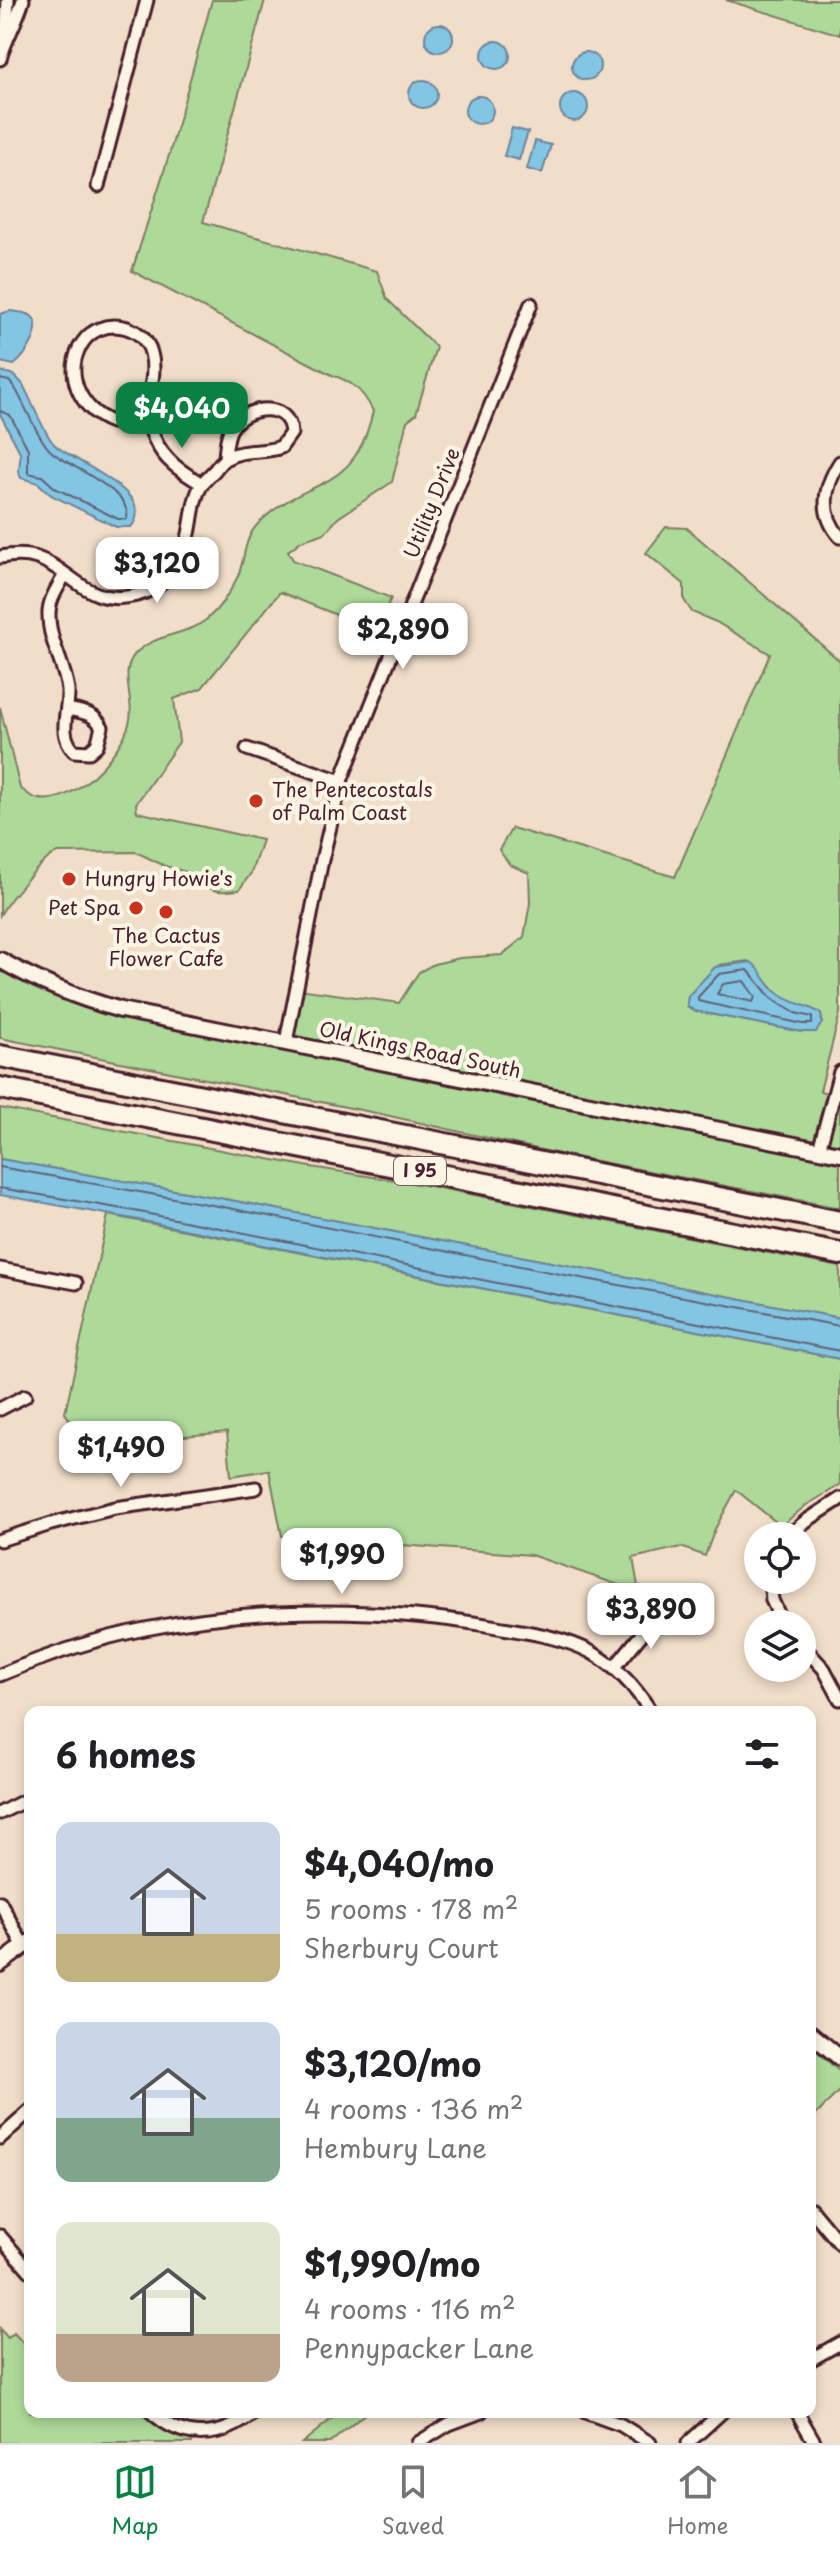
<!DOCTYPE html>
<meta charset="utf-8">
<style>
:root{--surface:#fff;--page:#f2f2f2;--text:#202124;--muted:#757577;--line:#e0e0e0;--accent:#0b8043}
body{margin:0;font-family:"Playpen Sans",sans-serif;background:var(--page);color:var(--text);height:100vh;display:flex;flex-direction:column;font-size:30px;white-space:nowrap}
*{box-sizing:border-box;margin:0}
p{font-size:26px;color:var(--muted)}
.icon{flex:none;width:44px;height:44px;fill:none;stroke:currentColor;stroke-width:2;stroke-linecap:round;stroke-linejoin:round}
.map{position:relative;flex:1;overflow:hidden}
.details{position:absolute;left:24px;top:1706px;width:792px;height:712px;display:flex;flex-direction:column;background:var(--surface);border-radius:16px;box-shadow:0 4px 12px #0003}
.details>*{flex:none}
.tools{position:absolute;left:744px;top:1522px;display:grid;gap:16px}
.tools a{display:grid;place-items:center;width:72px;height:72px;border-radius:50%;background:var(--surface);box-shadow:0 4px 12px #0003;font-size:40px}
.price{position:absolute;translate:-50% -68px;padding:0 18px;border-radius:16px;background:#fff;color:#222;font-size:26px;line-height:52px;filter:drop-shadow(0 2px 4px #0008)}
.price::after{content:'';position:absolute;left:50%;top:48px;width:24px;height:18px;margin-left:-12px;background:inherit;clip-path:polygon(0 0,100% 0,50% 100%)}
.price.on{background:var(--accent);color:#fff}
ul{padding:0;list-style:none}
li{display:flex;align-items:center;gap:24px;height:200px;padding:0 32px}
li span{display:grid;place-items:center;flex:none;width:224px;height:160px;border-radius:16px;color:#555}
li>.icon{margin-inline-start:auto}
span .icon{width:96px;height:96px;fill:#fffc;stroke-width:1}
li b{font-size:34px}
h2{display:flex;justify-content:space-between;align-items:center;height:96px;padding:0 32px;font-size:34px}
.tab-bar{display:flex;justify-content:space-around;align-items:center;height:112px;border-top:2px solid var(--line);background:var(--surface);font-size:22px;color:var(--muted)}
.tab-bar a{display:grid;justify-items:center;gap:4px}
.tab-bar .on{color:var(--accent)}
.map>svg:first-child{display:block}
.green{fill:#adda99;stroke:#7c7c62;stroke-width:2;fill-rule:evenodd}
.water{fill:#83c6e4;stroke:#6c839a;stroke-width:2}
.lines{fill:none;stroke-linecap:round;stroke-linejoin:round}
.shore{stroke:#616275;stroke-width:2}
.minor-casing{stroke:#4a1f2b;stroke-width:17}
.tertiary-casing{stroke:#4a1f2b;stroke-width:20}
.motorway-casing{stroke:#4a1f2b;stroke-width:26}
.minor{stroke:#fcf5e5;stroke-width:11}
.tertiary{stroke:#fcf5e5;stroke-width:14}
.motorway{stroke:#fcf5e5;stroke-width:20}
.poi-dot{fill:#c8321e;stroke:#fcf5e5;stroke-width:3}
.labels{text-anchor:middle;stroke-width:8;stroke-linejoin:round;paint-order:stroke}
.shield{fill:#fcf5e5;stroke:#7f5f63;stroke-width:2}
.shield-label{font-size:18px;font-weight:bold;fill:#4a1f2b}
.street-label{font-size:20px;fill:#4a1f2b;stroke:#fcf5e5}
.poi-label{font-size:20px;fill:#4a1f2b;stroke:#fcf5e5;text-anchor:start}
</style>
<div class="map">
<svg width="840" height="2443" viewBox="0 0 840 2443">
<rect width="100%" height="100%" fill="#f1dec9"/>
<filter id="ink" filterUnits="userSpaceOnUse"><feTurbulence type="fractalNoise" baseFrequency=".0125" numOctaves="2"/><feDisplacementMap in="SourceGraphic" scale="16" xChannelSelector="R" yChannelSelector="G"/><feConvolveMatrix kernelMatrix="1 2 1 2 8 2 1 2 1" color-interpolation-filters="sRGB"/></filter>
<g filter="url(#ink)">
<g class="green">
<path d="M212 0H265L203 222 377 271 387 299 436 347 416 414 407 421 392 482 338 518 325 533 301 541 288 551 293 560 391 598 376 631 280 592 202 688 174 699 179 742 136 804 137 812 262 840 251 873 239 890C222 892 206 894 200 876L165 866 136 852 59 853C45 854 8 901 0 915V707L20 788C24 791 31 797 35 798 72 809 120 755 129 724 136 701 118 673 135 654 153 634 185 636 206 620 219 609 231 591 238 576 245 559 244 539 257 525 305 474 353 499 373 411 363 391 353 382 332 375L132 271 170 152Z"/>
<path d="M726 0H840V35Z"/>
<path d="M666 527 687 528 840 661V1013L820 1091 840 1096V1149L460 1075 377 1053 282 1034 292 988 399 1003 419 972 434 964 460 958 502 955 524 937 530 903 529 873 510 865 499 850 512 828 675 877 770 654 716 622 692 612 684 600V584L646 553ZM748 961C762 976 773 992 790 1002 801 1008 811 1007 821 1014L822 1023 802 1032 695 1011 687 1006 688 996 719 965Z"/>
<path d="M0 967 86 1007 136 1021 840 1161V1208L555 1153 381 1114 0 1038Z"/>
<path d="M0 1108 305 1166 429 1186 840 1267V1318L230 1200 0 1159Z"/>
<path d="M108 1215 840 1359V1485L805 1506 781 1526 736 1490 715 1529 705 1556 681 1547 633 1558 639 1592 531 1555 282 1536 269 1470 231 1476 227 1432 87 1445 65 1413Z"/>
<path d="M810 2045 840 2072V2090L811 2120Z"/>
<path d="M0 2329 8 2338 14 2333 30 2351V2412H144L155 2424 192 2441V2443H0Z"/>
<path d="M340 2412H367L330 2443H302Z"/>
</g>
<g class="water">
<circle cx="439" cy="38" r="14"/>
<circle cx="496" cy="55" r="14"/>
<circle cx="586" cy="66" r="14"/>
<circle cx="423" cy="94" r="14"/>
<circle cx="574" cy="107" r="14"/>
<circle cx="479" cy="110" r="14"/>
<path d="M512 128 528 132 519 160 504 156Z"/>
<path d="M535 141 551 145 542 173 527 169Z"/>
<path d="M10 311C17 312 30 312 34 319 42 332 24 358 14 365L0 362V314Z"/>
<path d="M0 371 14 375 22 383C31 399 43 432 54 444 70 461 160 493 131 527H116L51 495 38 483 21 478C16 470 22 461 20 452L0 414Z"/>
<path d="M751 962C762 969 765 983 775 991 791 1005 809 1004 821 1014L822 1023 816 1032H802L695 1011 687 1006 688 996 715 967Z"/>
<path d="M0 1159 230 1200 840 1318V1359L128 1218 0 1195Z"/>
</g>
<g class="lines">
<g class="shore">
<path d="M0 379 9 381 15 388C24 403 40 443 52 452 71 468 132 490 127 519H118L55 488 42 476 28 473V449L10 415 0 411"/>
<path d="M748 970 772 999 795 1013 812 1017V1024H803L698 1001V997L719 974Z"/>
<path d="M744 981 755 997 753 1002 717 994 723 984Z"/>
<path d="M0 1167 229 1208 565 1275 840 1326"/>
<path d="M0 1188 129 1210 840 1351"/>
</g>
<g class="minor-casing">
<g id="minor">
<path d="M6 36 8 0"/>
<path d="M0 59C6 38 17 21 23 0"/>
<path d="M98 186 147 0"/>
<path d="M149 425C137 425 124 426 112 422 80 411 62 371 83 342 100 317 143 322 151 353 159 382 139 406 154 438 164 461 182 472 202 484"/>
<path d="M840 462C824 487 819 513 840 537"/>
<path d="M0 557C12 555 25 554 37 558 73 570 87 608 137 595 163 588 183 564 188 538 193 520 192 500 202 484 205 480 210 475 214 471 218 466 222 460 227 458 244 448 263 454 281 447L291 433C289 400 246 406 232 427 226 436 226 448 225 458"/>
<path d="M64 576C57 589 48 601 49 616 49 642 65 665 68 690 69 712 57 733 74 751L89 752 97 745 102 727C94 713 82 712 67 709"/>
<path d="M247 749 341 781"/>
<path d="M286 1042 322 860 341 781 531 304"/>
<path d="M819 1150 840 1072"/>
<path d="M0 1269 76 1283"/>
<path d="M0 1409 25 1396"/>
<path d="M788 1536 806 1521 840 1499"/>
<path d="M0 1540 51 1524 115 1508 256 1488"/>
<path d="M770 1580 772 1600 783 1624"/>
<path d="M802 1645 824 1669 840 1699"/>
<path d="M614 1668 646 1629 653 1612"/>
<path d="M0 1675C47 1655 95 1639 145 1629 259 1606 390 1607 503 1628 533 1633 564 1638 591 1652 616 1666 636 1688 651 1712"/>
<path d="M0 1813 30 1798"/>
<path d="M0 1902 24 1947"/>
<path d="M0 2138 30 2111"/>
<path d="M810 2208 840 2244"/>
<path d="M0 2236 30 2271"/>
<path d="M810 2360 840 2343"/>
<path d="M151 2412C184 2442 222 2439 255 2412"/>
<path d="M585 2412 621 2425 650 2443"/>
<path d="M797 2412 815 2443"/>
<path d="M418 2443 449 2424 481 2412"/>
<path d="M688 2443 722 2412"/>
</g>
</g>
<g class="tertiary-casing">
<g id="tertiary">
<path d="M0 960C38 982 78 998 121 1010L840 1154"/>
<path d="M0 1964 30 1942"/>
<path d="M810 2033 840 2058"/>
</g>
</g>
<g class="motorway-casing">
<g id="motorway">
<path d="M0 1056 840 1222"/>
<path d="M0 1088 840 1254"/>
</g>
</g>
<use href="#minor" class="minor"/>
<use href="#tertiary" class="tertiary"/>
<use href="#motorway" class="motorway"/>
</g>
</g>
<g class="poi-dot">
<circle cx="256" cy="801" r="8"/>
<circle cx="69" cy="879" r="8"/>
<circle cx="136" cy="908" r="8"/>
<circle cx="166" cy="912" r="8"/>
</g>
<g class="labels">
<rect class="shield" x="394" y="1157" width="52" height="28" rx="6"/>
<g class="shield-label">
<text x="420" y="1177">I 95</text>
</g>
<g class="street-label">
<text transform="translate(432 503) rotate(-68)" y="7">Utility Drive</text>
<text transform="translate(420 1050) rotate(12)" y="7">Old Kings Road South</text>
</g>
<g class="poi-label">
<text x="272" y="797">The Pentecostals<tspan x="272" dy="23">of Palm Coast</tspan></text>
<text x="85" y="886">Hungry Howie's</text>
<text x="120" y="915" text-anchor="end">Pet Spa</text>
<text x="166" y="943" text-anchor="middle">The Cactus<tspan x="166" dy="23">Flower Cafe</tspan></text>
</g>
</g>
</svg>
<div class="tools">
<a><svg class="icon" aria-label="locate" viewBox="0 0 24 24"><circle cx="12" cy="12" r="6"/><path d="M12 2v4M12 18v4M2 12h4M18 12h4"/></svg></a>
<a><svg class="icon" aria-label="layers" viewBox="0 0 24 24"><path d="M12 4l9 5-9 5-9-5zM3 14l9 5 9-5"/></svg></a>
</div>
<b class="price on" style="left:182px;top:450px">$4,040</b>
<b class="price" style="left:157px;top:605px">$3,120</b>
<b class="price" style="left:403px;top:671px">$2,890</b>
<b class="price" style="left:121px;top:1489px">$1,490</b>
<b class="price" style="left:342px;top:1596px">$1,990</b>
<b class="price" style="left:651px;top:1651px">$3,890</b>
<section class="details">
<h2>6 homes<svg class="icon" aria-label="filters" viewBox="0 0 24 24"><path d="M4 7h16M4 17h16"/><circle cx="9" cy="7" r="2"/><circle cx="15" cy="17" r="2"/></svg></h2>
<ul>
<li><span style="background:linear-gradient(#c9d6e8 70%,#c2b280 0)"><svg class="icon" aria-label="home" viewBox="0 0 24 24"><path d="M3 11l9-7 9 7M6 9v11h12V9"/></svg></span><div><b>$4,040/mo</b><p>5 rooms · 178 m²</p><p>Sherbury Court</p></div></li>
<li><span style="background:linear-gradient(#c9d6e8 60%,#7fa58c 0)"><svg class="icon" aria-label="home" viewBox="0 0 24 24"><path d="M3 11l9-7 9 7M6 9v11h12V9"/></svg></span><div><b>$3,120/mo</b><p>4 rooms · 136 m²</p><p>Hembury Lane</p></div></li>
<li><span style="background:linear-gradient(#dfe7d0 70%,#b9a48a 0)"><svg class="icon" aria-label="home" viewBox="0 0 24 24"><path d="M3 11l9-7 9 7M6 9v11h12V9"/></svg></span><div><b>$1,990/mo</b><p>4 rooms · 116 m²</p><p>Pennypacker Lane</p></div></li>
</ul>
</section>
</div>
<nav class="tab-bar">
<a class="on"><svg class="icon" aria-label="map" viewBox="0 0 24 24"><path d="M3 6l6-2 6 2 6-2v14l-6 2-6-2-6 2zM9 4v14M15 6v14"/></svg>Map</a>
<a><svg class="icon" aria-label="saved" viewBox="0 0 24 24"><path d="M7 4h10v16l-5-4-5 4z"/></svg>Saved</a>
<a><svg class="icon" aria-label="home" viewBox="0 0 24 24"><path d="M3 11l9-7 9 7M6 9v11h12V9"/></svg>Home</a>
</nav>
